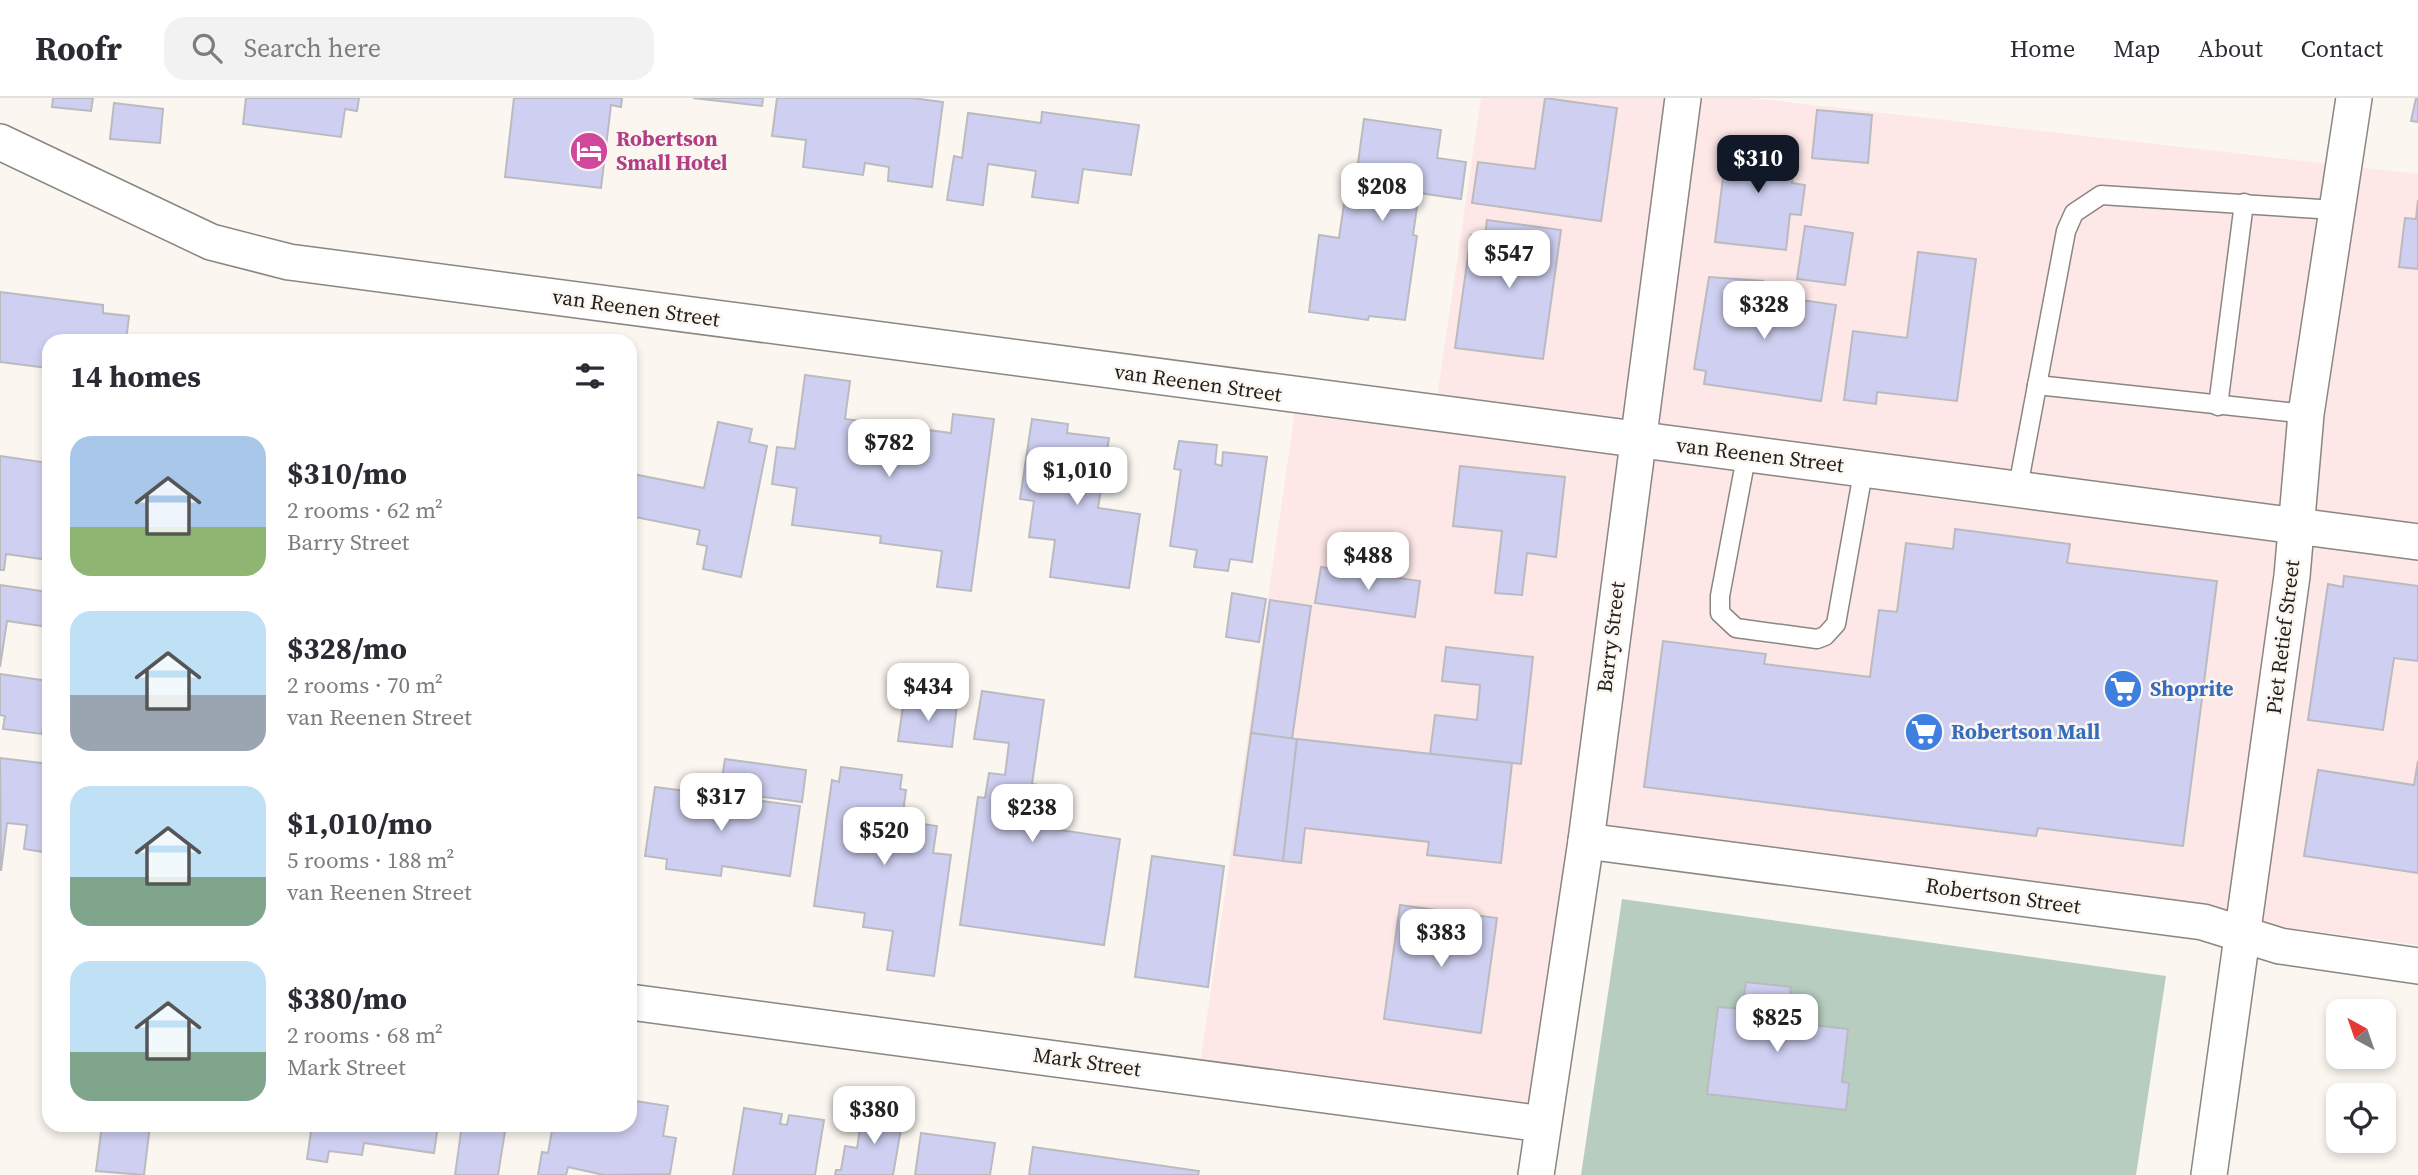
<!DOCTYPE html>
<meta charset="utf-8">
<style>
:root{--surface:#fff;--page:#f2f2f3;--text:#2b2b33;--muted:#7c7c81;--line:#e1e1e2;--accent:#111827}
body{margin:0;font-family:"Source Serif 4",serif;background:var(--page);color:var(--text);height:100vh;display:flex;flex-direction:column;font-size:26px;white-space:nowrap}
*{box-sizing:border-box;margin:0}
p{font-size:23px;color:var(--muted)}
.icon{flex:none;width:38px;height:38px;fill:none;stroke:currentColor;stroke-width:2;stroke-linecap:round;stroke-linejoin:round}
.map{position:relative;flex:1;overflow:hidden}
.drawer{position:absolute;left:42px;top:236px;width:595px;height:798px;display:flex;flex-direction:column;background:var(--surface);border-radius:21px;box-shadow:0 4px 10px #0003}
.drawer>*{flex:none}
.needle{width:46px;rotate:320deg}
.controls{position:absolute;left:2326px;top:901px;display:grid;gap:14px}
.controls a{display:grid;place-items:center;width:70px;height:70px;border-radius:14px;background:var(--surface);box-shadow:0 4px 10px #0003;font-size:35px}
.price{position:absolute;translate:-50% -60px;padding:0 16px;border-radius:14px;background:#fff;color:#222;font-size:23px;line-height:46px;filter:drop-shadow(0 2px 4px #0008)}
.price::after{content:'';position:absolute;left:50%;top:42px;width:21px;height:16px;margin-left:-10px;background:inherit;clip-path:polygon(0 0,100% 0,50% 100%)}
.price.selected{background:var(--accent);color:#fff}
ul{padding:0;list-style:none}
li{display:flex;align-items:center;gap:21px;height:175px;padding:0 28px}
li span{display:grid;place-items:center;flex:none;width:196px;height:140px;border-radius:21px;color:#555}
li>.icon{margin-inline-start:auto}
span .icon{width:84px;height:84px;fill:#fffc;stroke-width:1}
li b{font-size:30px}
h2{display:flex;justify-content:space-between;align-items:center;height:84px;padding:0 28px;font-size:30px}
header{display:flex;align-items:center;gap:42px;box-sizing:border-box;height:98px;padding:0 35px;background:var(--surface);border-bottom:2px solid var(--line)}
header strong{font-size:33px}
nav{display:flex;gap:38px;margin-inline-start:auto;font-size:24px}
.search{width:490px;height:63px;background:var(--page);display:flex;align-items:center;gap:18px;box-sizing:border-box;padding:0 24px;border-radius:21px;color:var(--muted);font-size:26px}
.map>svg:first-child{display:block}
.commercial{fill:#fde7e7}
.green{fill:#b7cdbf}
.building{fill:#cfd0f1;stroke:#babac1;stroke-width:2}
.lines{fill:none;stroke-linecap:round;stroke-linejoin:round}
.lane-casing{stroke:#8a8681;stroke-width:21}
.street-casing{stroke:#8a8681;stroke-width:38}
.lane{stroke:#fff;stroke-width:18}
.street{stroke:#fff;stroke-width:35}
.labels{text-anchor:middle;stroke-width:5;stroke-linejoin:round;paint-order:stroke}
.hotel-label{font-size:21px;font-weight:bold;fill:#b23c85;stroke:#fbf6f0;text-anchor:start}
.street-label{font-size:21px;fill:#23211f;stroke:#fbf6f0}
.shop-label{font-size:21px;font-weight:bold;fill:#366cbe;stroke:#fbf6f0;text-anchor:start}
</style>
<header>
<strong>Roofr</strong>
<div class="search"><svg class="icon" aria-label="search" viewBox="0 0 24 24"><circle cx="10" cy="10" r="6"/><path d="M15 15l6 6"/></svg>Search here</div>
<nav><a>Home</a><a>Map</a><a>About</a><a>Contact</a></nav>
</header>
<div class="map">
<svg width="2418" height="1077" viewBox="0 0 2418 1077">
<rect width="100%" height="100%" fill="#fbf6f0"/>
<path class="commercial" d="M1481 0H1752L2418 76V847L1592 736 1547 1023 1199 974 1297 300 1434 320Z"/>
<path class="green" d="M1622 801 2166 878 2136 1077H1581Z"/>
<g class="building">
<path d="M53 0H93L91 13 52 9Z"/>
<path d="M246 0H359L357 13 345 11 341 39 243 26Z"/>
<path d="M514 0H622L621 9 611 7 601 90 505 79Z"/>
<path d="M693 0H763L762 8Z"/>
<path d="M777 0H912L943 4 932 89 888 83 889 69 865 65 863 77 803 69 806 42 772 38Z"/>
<path d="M1545 0 1617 10 1601 123 1472 105 1478 64 1535 71Z"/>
<path d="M2416 0H2418V24L2411 23Z"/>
<path d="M114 5 163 11 160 45 110 41Z"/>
<path d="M1817 12 1872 17 1868 65 1812 60Z"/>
<path d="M1042 14 1139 27 1131 77 1083 71 1078 105 1032 99 1036 73 988 66 983 107 947 102 954 58 962 60 968 15 1041 25Z"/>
<path d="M1364 21 1441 32 1437 60 1466 64 1461 101 1419 95 1413 137 1417 138 1405 222 1369 218 1368 222 1309 214 1319 137 1339 140 1348 79 1356 80Z"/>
<path d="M1728 40 1796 49 1792 85 1805 87 1801 117 1790 116 1786 152 1715 144Z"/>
<path d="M2418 102V171L2399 169 2405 120 2416 121Z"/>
<path d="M1487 122 1561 132 1543 261 1455 250 1471 137 1485 139Z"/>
<path d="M1805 128 1853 135 1845 187 1797 181Z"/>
<path d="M1918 154 1976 161 1957 303 1877 294 1876 306 1844 302 1853 233 1907 240Z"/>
<path d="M1709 179 1763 183 1760 196 1836 207 1821 303 1704 286 1706 273 1694 271Z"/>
<path d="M0 194 103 207V215L129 218 126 243H49V270L0 264Z"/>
<path d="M805 277 850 283 845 321 951 335 953 316 994 321 971 493 937 489 942 453 880 445 881 438 792 427 797 390 772 386 777 349 795 351Z"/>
<path d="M1032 321 1068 326 1067 335 1109 340 1098 410 1140 416 1129 490 1050 479 1055 442 1029 439 1034 403 1020 401Z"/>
<path d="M718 324 752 331 749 344 767 348 741 479 703 471 707 448 697 446 700 432 630 418 633 376 704 390Z"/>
<path d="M1179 343 1217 347 1215 366 1222 368 1223 354 1267 359 1252 464 1230 461 1228 473 1194 469 1197 452 1170 448 1181 372 1174 371Z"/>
<path d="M0 358 49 365V462L6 456 4 472H0Z"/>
<path d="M1460 368 1565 379 1556 459 1527 455 1522 497 1495 495 1502 433 1453 428Z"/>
<path d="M1955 431 2070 446 2067 465 2217 483 2183 748 2038 730 2036 738 1644 689 1663 543 1766 556 1764 566 1870 579 1879 512 1897 514 1906 445 1953 451Z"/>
<path d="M1321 469 1420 483 1415 519 1315 505Z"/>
<path d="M2344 478 2418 488V563L2394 560 2383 632 2308 622 2328 486 2343 489Z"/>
<path d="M0 487 49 494V529L7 523 0 569Z"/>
<path d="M1232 495 1266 501 1259 544 1226 539Z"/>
<path d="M1270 502 1311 508 1292 641 1251 635Z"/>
<path d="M1446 549 1533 559 1521 666 1430 656 1435 617 1477 622 1480 587 1442 583Z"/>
<path d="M0 576 49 583 42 636 3 631 5 618 0 617Z"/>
<path d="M982 593 1044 602 1032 686 1050 689 1048 707 1057 709 1054 731 1120 741 1104 847 960 827 978 699 985 700 989 675 1005 677 1009 645 974 641Z"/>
<path d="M904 601 957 607 952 649 898 643Z"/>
<path d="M1251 635 1297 641 1283 763 1234 757Z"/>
<path d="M1297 641 1512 665 1501 765 1427 757 1429 744 1305 730 1301 765 1283 763Z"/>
<path d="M0 660 49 666V755L24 751 27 727 7 725 1 773Z"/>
<path d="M725 661 806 672 802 704 720 693Z"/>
<path d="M2418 663V775L2304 758 2318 672 2414 687Z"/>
<path d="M841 669 902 677 900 691 906 692 902 723 937 728 933 755 951 757 934 878 887 872 893 833 863 829 865 815 814 808 832 682 839 684Z"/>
<path d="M655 689 800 708 790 778 722 768 721 778 666 771 667 761 645 758Z"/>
<path d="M1152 758 1224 768 1208 889 1135 879Z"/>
<path d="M1400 807 1497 820 1481 935 1384 921Z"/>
<path d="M1746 884 1791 889 1787 924 1848 931 1842 984 1849 985 1846 1012 1707 996 1718 909 1742 911Z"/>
<path d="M630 992 636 993 635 1003 668 1008 663 1038 676 1040 670 1076 604 1077 568 1069 566 1077H538L542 1054 548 1055 553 1027H630Z"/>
<path d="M744 1010 782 1016 780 1026 787 1027 789 1017 824 1022 815 1077H733Z"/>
<path d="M863 1012 903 1019 893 1077H835L836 1072H841L845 1048 857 1050Z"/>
<path d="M102 1027H150L144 1077 96 1073Z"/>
<path d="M312 1027H438L434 1055 364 1045 362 1057 329 1053 327 1064 307 1061Z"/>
<path d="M462 1027H506L498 1077H455Z"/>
<path d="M921 1035 995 1045 990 1077H915Z"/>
<path d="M1033 1049 1199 1073 1198 1077H1029Z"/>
</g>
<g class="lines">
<g class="lane-casing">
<g id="lane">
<path d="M2037 287 2306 316"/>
<path d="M2218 308 2244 105"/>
<path d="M1747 354 1720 498V515L1736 530 1817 541 1825 538 1836 526 1864 369"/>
<path d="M2018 389 2066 133 2074 115 2101 97 2335 112"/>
</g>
</g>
<g class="street-casing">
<g id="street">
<path d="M0 44 211 144 289 164 2418 444"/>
<path d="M1586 743 2203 824 2280 848 2418 868"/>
<path d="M630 904 1543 1026"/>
<path d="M1536 1077 1586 743 1683 0"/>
<path d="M2209 1077 2292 478 2306 316 2354 0"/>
</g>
</g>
<use href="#lane" class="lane"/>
<use href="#street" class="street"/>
</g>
<defs>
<g id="hotel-disc" transform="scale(2.0125)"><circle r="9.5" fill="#d1479c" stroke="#fbf6f0"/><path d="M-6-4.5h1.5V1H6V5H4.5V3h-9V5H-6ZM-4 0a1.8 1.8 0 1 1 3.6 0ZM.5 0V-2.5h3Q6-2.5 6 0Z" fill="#fff"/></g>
<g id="supermarket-disc" transform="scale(2.0125)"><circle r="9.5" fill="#3f7fe0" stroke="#fbf6f0"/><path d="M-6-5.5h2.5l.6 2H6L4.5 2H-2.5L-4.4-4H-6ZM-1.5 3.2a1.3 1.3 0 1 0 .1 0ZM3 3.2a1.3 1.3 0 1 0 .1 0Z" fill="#fff"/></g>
</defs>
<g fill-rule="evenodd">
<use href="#hotel-disc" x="589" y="53"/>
<use href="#supermarket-disc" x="2123" y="591"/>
<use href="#supermarket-disc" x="1924" y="634"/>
</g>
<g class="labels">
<g class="hotel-label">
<text x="616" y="48">Robertson<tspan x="616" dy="24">Small Hotel</tspan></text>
</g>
<g class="street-label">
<text transform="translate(636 210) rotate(8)" y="7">van Reenen Street</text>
<text transform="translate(1198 285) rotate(8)" y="7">van Reenen Street</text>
<text transform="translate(1760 357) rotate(7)" y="7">van Reenen Street</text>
<text transform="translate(1611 539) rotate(-83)" y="7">Barry Street</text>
<text transform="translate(2283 539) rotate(-83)" y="7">Piet Retief Street</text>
<text transform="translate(2003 798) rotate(8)" y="7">Robertson Street</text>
<text transform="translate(1087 964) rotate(8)" y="7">Mark Street</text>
</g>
<g class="shop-label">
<text x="2150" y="598">Shoprite</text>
<text x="1951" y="641">Robertson Mall</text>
</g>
</g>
</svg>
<div class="controls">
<a><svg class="needle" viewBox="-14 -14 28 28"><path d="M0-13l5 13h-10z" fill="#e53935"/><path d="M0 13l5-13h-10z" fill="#7c7c81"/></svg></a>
<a><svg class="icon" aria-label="locate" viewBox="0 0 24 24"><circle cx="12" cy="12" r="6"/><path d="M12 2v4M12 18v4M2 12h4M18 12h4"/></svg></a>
</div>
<b class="price selected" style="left:1758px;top:97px">$310</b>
<b class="price" style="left:1382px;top:125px">$208</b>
<b class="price" style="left:1509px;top:192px">$547</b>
<b class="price" style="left:1764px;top:243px">$328</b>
<b class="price" style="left:889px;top:381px">$782</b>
<b class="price" style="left:1077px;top:409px">$1,010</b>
<b class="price" style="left:1368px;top:494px">$488</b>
<b class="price" style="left:928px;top:625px">$434</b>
<b class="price" style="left:721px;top:735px">$317</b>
<b class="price" style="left:1032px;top:746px">$238</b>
<b class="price" style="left:884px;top:769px">$520</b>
<b class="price" style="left:1441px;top:871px">$383</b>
<b class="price" style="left:1777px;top:956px">$825</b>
<b class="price" style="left:874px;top:1048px">$380</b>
<section class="drawer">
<h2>14 homes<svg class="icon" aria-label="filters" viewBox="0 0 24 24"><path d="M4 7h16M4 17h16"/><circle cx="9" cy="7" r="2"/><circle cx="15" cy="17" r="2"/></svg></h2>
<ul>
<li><span style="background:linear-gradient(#a9c7e8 65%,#8fb573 0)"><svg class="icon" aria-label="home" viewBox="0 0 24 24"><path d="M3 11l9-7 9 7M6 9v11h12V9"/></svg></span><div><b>$310/mo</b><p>2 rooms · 62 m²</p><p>Barry Street</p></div></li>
<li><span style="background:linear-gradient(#bfe0f5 60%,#9aa5b1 0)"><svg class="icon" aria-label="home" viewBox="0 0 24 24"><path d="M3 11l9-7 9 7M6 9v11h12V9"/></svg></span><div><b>$328/mo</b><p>2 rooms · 70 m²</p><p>van Reenen Street</p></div></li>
<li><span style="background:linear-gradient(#bfe0f5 65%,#7fa58c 0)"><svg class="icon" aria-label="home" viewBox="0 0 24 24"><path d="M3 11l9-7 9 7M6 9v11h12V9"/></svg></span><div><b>$1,010/mo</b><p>5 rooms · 188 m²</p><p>van Reenen Street</p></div></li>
<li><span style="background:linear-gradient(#bfe0f5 65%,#7fa58c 0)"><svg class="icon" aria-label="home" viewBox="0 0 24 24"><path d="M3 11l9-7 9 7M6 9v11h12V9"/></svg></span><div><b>$380/mo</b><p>2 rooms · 68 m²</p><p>Mark Street</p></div></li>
</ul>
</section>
</div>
